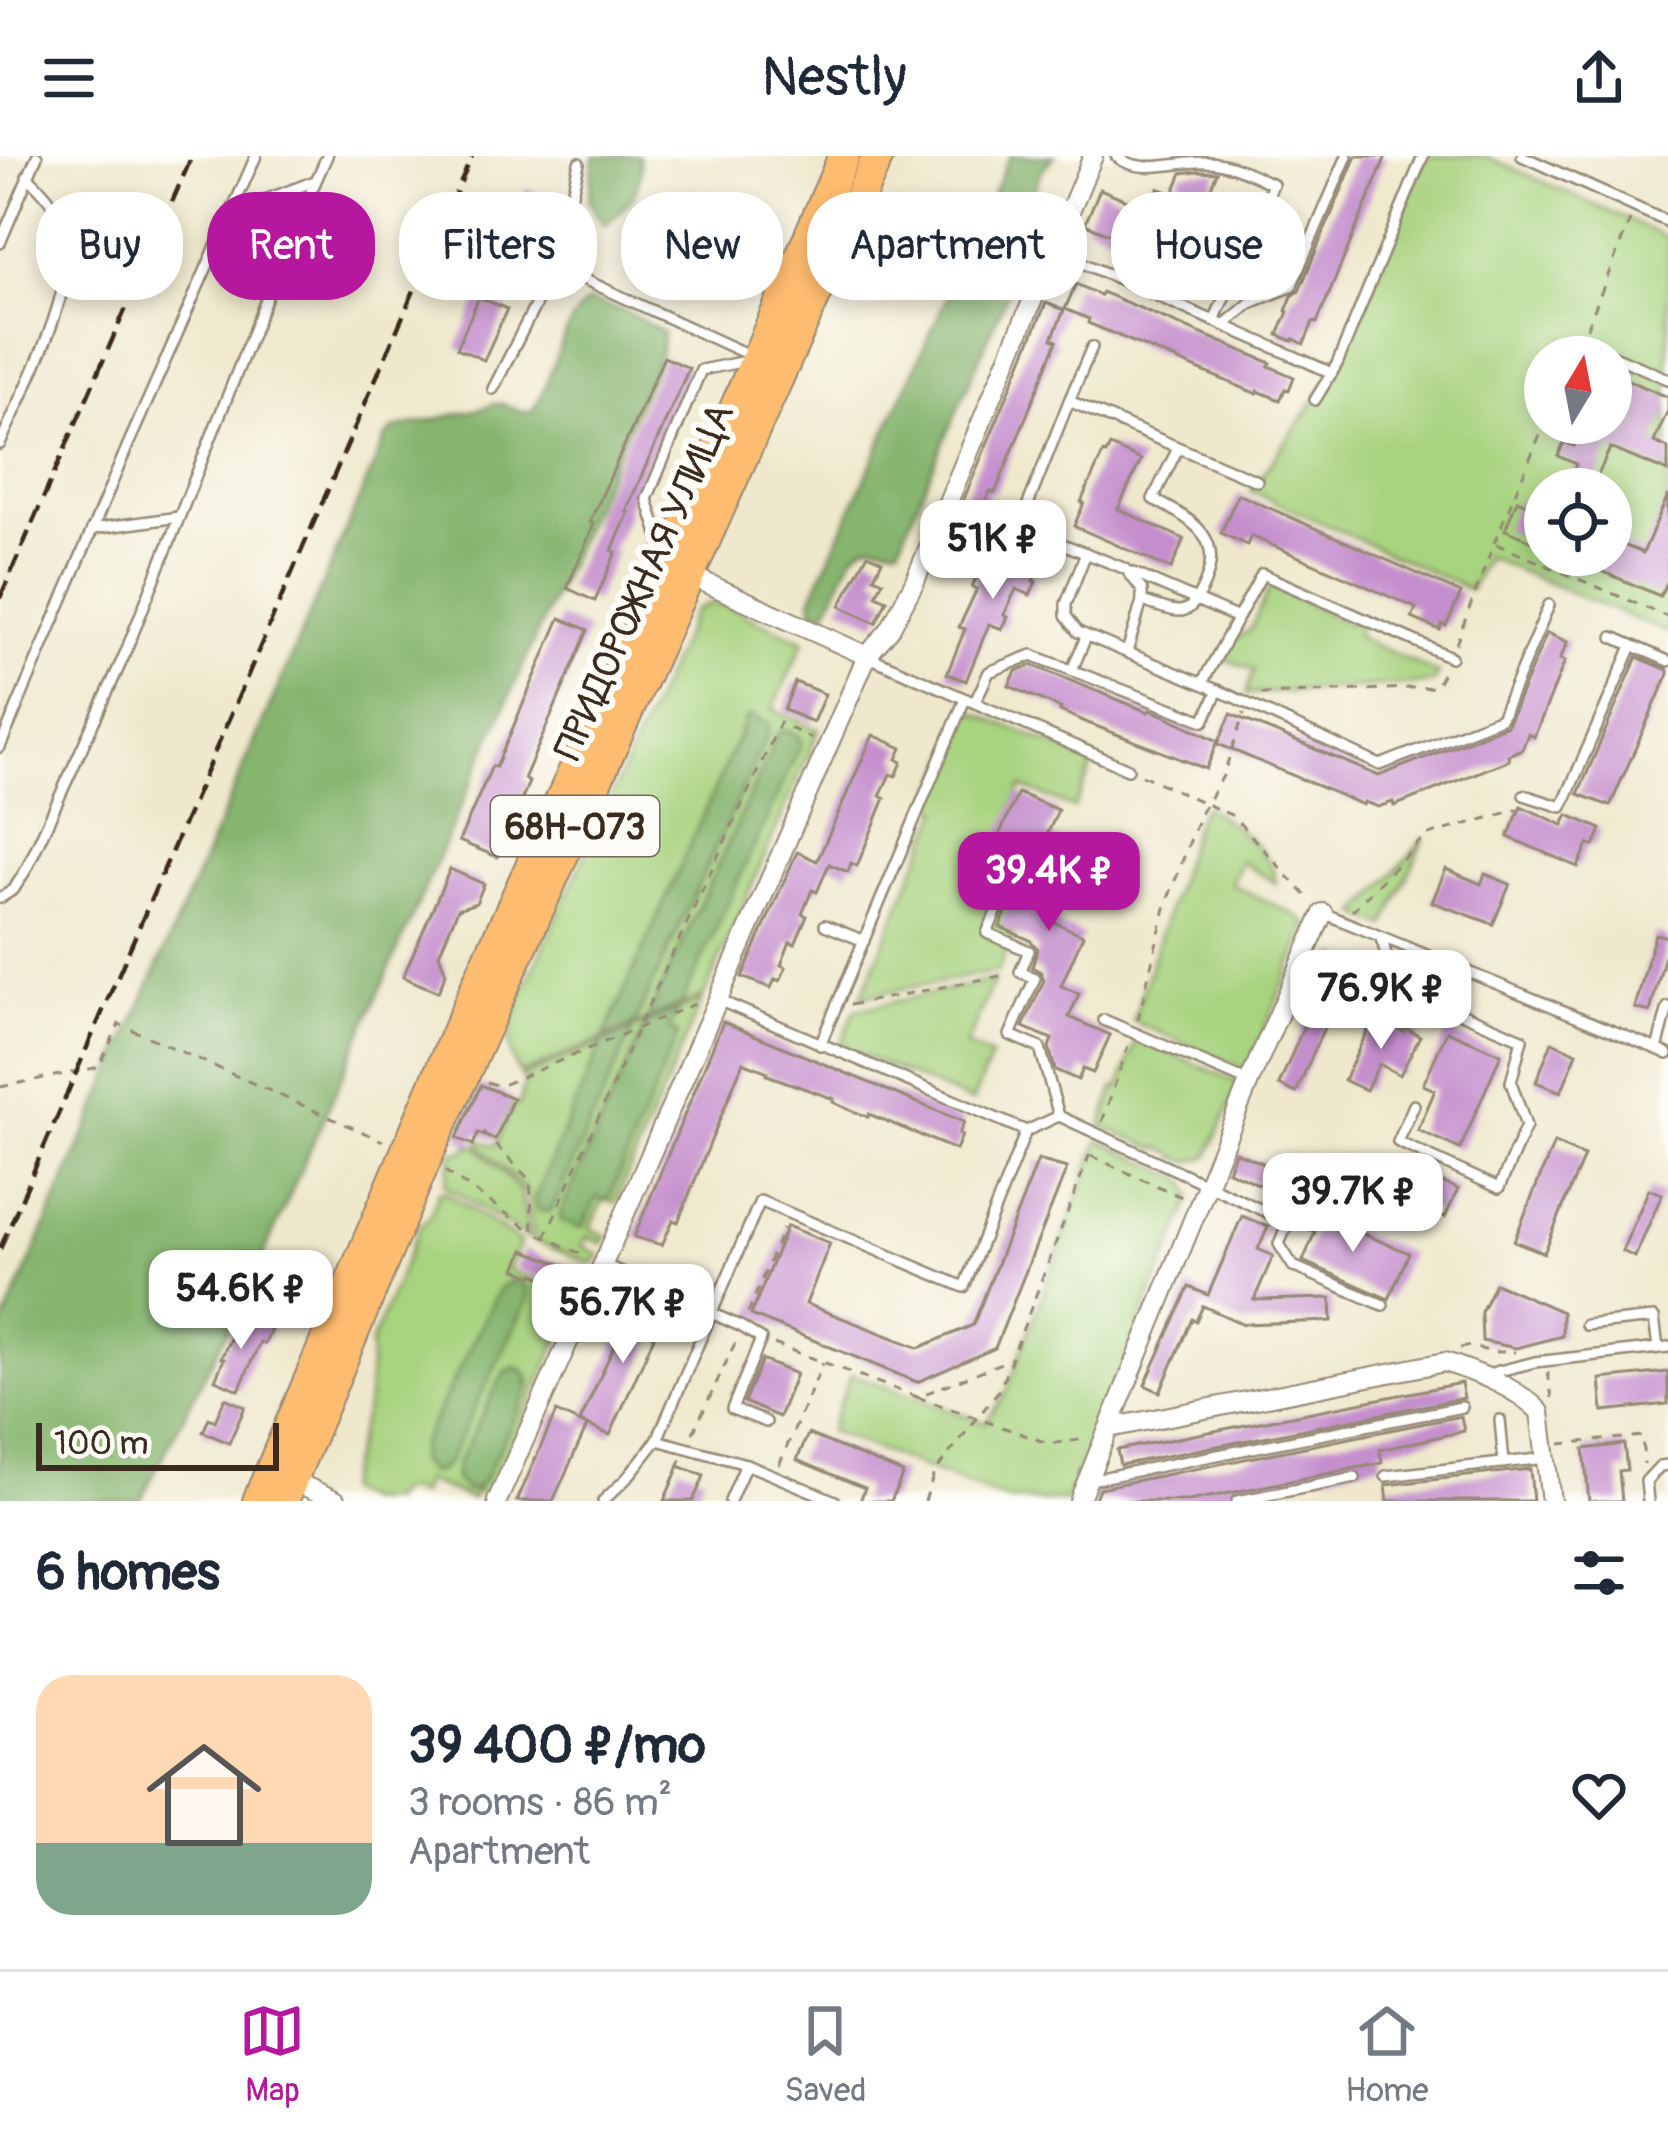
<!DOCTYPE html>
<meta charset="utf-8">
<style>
:root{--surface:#fff;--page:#f6f6f7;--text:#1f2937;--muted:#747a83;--line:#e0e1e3;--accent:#b5179e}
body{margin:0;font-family:Pangolin,sans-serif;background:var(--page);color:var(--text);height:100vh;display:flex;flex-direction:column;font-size:45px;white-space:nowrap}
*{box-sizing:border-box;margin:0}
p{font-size:39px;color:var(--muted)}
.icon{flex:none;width:66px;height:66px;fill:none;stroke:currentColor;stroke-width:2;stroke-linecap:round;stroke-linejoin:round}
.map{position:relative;height:1345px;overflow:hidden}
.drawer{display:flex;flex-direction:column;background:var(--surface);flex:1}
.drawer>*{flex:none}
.guide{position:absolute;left:36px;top:36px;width:1596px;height:108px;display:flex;gap:24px}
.needle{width:78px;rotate:10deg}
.controls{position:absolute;left:1524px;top:180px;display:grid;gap:24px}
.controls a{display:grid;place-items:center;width:108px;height:108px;border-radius:50%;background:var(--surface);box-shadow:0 6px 18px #0003;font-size:60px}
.scale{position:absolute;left:36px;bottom:30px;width:243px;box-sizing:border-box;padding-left:12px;border:6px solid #3b2a1e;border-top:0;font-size:33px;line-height:42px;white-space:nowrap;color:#3b2a1e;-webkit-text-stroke:9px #fdfcf7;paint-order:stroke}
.price{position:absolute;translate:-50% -102px;padding:0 27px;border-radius:24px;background:#fff;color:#222;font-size:39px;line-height:78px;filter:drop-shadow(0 3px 6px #0008)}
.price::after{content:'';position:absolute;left:50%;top:72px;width:36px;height:27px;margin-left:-18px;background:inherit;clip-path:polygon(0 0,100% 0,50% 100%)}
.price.selected{background:var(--accent);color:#fff}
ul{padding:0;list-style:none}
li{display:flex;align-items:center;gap:36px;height:300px;padding:0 36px}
li span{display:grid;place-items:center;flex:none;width:336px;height:240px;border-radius:36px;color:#555}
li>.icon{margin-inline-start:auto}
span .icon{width:144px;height:144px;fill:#fffc;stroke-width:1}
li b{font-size:51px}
h2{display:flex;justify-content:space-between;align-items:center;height:144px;padding:0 36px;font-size:51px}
.pill{padding:0 42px;border-radius:48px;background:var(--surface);box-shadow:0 6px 18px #0003;font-size:42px;line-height:108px}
.pill.selected{background:var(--accent);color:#fff}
header{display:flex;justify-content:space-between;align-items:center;height:156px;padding:0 36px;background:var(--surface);font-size:54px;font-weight:600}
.tab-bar{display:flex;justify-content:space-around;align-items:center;height:168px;border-top:3px solid var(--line);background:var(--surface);font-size:33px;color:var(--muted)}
.tab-bar a{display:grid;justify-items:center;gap:6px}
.tab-bar .selected{color:var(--accent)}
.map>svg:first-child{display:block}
.green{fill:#a8d37f;stroke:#727e4e;stroke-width:3;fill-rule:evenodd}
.forest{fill:#86b56e;stroke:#607046;stroke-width:3}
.building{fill:#c58ecd}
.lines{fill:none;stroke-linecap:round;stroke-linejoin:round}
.lane-casing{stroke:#958975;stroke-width:14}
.street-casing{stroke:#958975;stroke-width:22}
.primary-casing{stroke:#958975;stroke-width:34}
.path{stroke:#958975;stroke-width:3;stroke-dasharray:9 9;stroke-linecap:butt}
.lane{stroke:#fff;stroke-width:9}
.street{stroke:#fff;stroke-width:18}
.primary{stroke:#febc70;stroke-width:30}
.rail{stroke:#3b2a1e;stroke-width:4.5;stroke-dasharray:18 9;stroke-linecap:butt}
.labels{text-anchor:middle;stroke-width:12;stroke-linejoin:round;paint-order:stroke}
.shield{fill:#fdfcf7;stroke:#75695f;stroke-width:3}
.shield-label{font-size:36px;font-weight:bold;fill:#3b2a1e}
.street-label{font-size:39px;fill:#3b2a1e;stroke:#fdfcf7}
</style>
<header><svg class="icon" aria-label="menu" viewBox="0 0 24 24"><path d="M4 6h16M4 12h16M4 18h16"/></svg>Nestly<svg class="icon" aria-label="share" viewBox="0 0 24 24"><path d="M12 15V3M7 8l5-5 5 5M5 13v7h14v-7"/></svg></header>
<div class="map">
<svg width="1668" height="1345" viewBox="0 0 1668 1345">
<rect width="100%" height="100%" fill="#fdfcf7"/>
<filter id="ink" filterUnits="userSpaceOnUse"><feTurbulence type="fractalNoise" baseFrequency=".00833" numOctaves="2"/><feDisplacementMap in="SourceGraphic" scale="24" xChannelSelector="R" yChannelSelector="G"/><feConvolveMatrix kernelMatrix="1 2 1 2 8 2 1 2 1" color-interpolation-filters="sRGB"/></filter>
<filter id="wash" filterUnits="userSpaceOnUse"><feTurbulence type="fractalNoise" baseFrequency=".004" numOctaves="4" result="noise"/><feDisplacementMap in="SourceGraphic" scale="48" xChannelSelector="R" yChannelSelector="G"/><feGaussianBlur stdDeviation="2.7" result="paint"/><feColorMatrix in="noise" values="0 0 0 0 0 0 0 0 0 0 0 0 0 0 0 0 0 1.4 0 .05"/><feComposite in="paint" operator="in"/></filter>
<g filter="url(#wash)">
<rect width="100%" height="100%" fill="#efe8cc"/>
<g class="green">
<path d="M1426 0H1485L1668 82V477L1486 401 1470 434 1251 335 1332 220ZM1545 201H1611V267H1545ZM1545 333H1611V399H1545Z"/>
<path d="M1270 430 1349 468 1353 461 1362 465 1356 480 1438 518 1433 527 1246 538 1254 514 1224 503 1231 485 1250 474Z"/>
<path d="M709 448 723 449 804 485 773 553 819 574 704 840 520 918C502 889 510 874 519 845L695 454Z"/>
<path d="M969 554 1094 606 1074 652 1022 631 997 690 1043 709 998 815 861 841 940 654 929 648Z"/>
<path d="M1204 650C1230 667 1273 693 1276 727L1241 706 1231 728 1301 762 1308 769 1247 915 1133 865 1197 662Z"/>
<path d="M1425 682 1385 770 1358 758Z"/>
<path d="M994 824 966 890 991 901 972 946 840 890 855 854Z"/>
<path d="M702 844 615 1047 604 1043 590 1072 606 1080 603 1088 587 1081 582 1090 599 1098 597 1104 590 1107 534 1085 527 1036 478 988 480 985 496 990 513 948 519 949 525 926 522 921Z"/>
<path d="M1137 883 1240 927 1208 1000 1190 1006 1176 1002 1177 999 1159 991 1157 993 1102 970 1114 932 1119 933Z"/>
<path d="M1099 984 1179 1021 1187 1026 1192 1042 1065 1345H1009L829 1275 851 1218 985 1267 1007 1235Z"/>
<path d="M468 989 478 992 521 1036 529 1083 445 1029 453 996 465 995Z"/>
<path d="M439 1036H445L520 1086 509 1114C537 1127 564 1128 568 1163L489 1340 476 1335 472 1343 425 1325 419 1339 407 1334 397 1337 391 1345H364L343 1334 368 1245 371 1187 420 1070 430 1060ZM513 1124 526 1130 528 1144 443 1312 420 1291 500 1132ZM514 1212 522 1213 530 1224 529 1232 484 1324 474 1334H466L507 1214Z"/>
</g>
<g class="forest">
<path d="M594 0H639C645 31 628 51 604 69L589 45Z"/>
<path d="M1010 0H1055C1032 19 1035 36 1034 64 1033 73 1029 83 1026 93L899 390C889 391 877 386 868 388 845 394 839 442 824 458L814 454 811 443Z"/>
<path d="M589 145 627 156 663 176 661 196 247 1136 140 1345H0V1176L386 281 394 273 484 252 493 248H502L522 256H531C553 229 560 165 589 145Z"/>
<path d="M750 560 769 567 768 578 634 869 604 881 746 563Z"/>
<path d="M789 575 800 581 801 588 681 849 647 863 779 576Z"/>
<path d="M678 854 669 873 678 878 608 1045 597 1041 582 1072 561 1065 560 1057 646 868Z"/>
<path d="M633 874 552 1054 546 1056 536 1053 534 1043 602 887Z"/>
<path d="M513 1124 526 1130 528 1144 448 1306 437 1316H429L418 1306 420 1291 500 1132Z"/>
<path d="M514 1211 527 1218 529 1232 484 1324 474 1334H466L455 1324 456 1310 502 1220Z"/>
</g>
<g id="blocks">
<g class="building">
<path d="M1356 0H1386L1317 167 1313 166 1304 188 1294 183 1293 185 1278 179 1288 156 1286 155 1292 140 1299 135Z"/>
<path d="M1198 15 1217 16 1209 36 1214 38 1212 44 1216 46 1211 58 1193 51 1183 78 1187 80 1182 92 1129 70 1123 84 1085 68 1100 33 1149 53 1158 32 1173 38 1182 17Z"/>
<path d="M526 32 553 44 525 111 497 99Z"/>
<path d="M735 60 750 68 746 77 759 83 754 94 741 88 734 103 718 96 725 80 718 77 723 66 730 70Z"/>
<path d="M1076 128 1100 139 1102 136 1271 207 1269 210 1294 221 1289 234 1285 233 1280 244 1258 235 1257 238 1088 167 1089 163 1065 153Z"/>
<path d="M479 141 507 153 484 204 457 192Z"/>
<path d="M1046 147 1064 154 1052 183 1057 185 995 337 990 335 979 362 967 356 965 360 958 357Z"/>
<path d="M664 201 689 212 626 355 629 356 612 394 616 396 595 445 567 432 594 368 590 366Z"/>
<path d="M1611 217 1668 241V254L1654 286 1668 292V316L1610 292 1592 333H1566L1576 308 1558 300 1564 286 1574 290 1584 267H1611Z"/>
<path d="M1110 290 1141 304 1118 353 1184 383 1171 413 1074 370 1084 347 1081 346 1103 297 1106 298Z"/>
<path d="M1238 338 1461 437 1446 470 1442 468 1440 474 1412 462 1416 452 1251 380 1247 389 1221 377Z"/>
<path d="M1668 339V423L1660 440 1564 399H1611V384L1643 397Z"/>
<path d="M1517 344 1545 356V391L1505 374Z"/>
<path d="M1008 381 1040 394 1029 418 1035 420 1033 425 1036 426 1030 439 1016 433 1004 459 1008 461 1002 473 989 468 966 525 947 518 965 473 959 471 977 433 972 431 980 413 995 420Z"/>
<path d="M868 398 882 405 874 421 883 425 876 439 887 444 876 467 840 450Z"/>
<path d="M560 462 588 474 524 623 529 626 497 701 459 685 492 610 496 611Z"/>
<path d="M1547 477 1568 486 1560 503 1565 505 1534 581 1528 578 1522 593 1508 599 1509 604 1394 650 1393 646 1378 651 1364 646 1363 649 1218 588 1231 558 1379 620 1507 569Z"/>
<path d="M1637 501 1668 514V518L1610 650 1578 638Z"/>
<path d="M1032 509 1148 556 1150 554 1163 559 1218 585 1206 613 1088 567 1060 555 1061 552 1009 530 1016 515Z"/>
<path d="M795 526 825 538 813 566 784 554Z"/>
<path d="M873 579 902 592 897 603 902 606 896 620 890 618 880 640 885 642 857 710 851 707 848 716 829 708 817 736 812 734 802 758 807 760 795 788 790 786 781 809 786 811 780 825 775 823 771 832 742 821 797 696 817 705Z"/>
<path d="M1018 637 1058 654 1047 679 1086 696 1074 724 1067 722 1049 764 1083 779 1061 830 1079 838 1069 861 1110 879 1093 917 1083 913 1078 924 1055 914 1049 891 1052 883 1023 871 1044 824 1041 816 1032 811 1038 793 1030 784 1000 771 1030 698 997 684Z"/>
<path d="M1521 650 1563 669 1568 659 1601 673 1594 690 1588 688 1578 711 1508 681Z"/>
<path d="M450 713 484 728 476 747 458 753 439 798 446 817 438 836 403 821Z"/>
<path d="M1446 713 1481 728 1485 718 1510 728 1493 768 1432 746Z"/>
<path d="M1655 778 1668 781V788L1650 856 1635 852Z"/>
<path d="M1338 798 1352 806 1324 852 1331 855 1296 937 1279 929 1317 839 1314 838Z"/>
<path d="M1374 861 1404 876 1405 872 1420 880 1400 919 1379 908 1366 934 1344 924Z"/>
<path d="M723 866 964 966 959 978 962 979 956 994 869 958 868 961 843 951 833 946 834 943 767 919 768 916 743 906 678 1066 673 1064 662 1089 634 1081Z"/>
<path d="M1447 875 1501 898 1460 993 1418 974 1435 934 1423 929Z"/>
<path d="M1552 886 1577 897 1561 936 1536 926Z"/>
<path d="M481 929 513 942 495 984 478 977 473 989 457 982Z"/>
<path d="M1554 987 1584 1000 1544 1097 1514 1085Z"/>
<path d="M1235 996 1280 1014 1272 1034 1228 1015Z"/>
<path d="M1038 1004 1067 1012 995 1192 917 1226 751 1159 787 1070 830 1087 806 1148 919 1192 973 1169Z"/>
<path d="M1403 1009 1458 1033 1445 1061 1391 1038Z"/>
<path d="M1649 1033 1662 1038 1635 1101 1622 1095Z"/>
<path d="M1308 1051 1321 1058 1320 1060 1409 1097 1389 1143 1303 1105 1315 1076 1300 1069Z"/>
<path d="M1242 1060 1268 1071 1258 1093 1273 1100 1254 1144 1331 1142 1332 1165 1243 1168 1203 1150 1196 1165 1192 1163 1160 1236 1145 1229 1189 1131 1208 1139Z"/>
<path d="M524 1094 579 1115 570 1134 534 1118 533 1120 516 1113Z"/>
<path d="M1495 1127 1562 1156V1180L1516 1192 1482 1185 1481 1156Z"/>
<path d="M636 1141 666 1154 610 1279 580 1266Z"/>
<path d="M241 1160 271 1174 264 1188 260 1186 239 1234 215 1224 224 1203 221 1202Z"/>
<path d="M762 1204 796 1218 779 1261 744 1246Z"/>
<path d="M1668 1216V1248L1603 1255 1600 1223Z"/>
<path d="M1461 1227 1464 1242 1120 1309 1117 1294Z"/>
<path d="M225 1242 245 1251 229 1287 203 1276 209 1262 215 1265Z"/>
<path d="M556 1256 587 1270 553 1345H517Z"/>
<path d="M1461 1260 1464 1275 1380 1294 1382 1307 1189 1345H1094L1099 1332Z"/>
<path d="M808 1278 903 1317 891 1345H860L865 1332 797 1304Z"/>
<path d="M1624 1288 1627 1314 1619 1315 1622 1345H1589L1584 1293Z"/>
<path d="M679 1310 704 1320 693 1345H664Z"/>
<path d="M1530 1313 1533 1345H1388L1386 1329Z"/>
</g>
</g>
</g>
<g filter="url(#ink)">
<use href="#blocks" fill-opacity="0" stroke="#958975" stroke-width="3"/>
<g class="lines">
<g class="lane-casing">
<g id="lane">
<path d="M1116 0C1140 21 1180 4 1209 6 1231 7 1253 19 1273 28L1214 165"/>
<path d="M1522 0 1668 66"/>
<path d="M230 57 315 25"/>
<path d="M0 87 37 0"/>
<path d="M1053 94 1332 217"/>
<path d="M555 110 751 200"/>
<path d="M1224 169 1250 147 1291 131 1347 0"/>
<path d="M1581 186 1668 223"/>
<path d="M1092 191 1069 245 1257 325"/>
<path d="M493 233 555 110 579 7"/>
<path d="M1315 244 1337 208 1423 0"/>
<path d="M1069 245 1019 371 1126 413 1142 434V445C1153 448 1168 455 1179 455 1191 455 1195 445 1200 437 1228 384 1197 366 1153 343L1178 292"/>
<path d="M0 288C23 236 75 139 66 83 62 56 46 38 27 20"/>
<path d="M92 373 179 361"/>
<path d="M664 397 647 343 701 214 751 204"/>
<path d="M1086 397 1066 448V460L1078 476 1229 539 1380 609 1501 562 1549 449"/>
<path d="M1131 416 1238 462"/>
<path d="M1613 481 1668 505"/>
<path d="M1127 496 1142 445"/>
<path d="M869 501 1128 613"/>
<path d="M1072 514 1086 481"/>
<path d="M1202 527 1262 418 1451 501"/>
<path d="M975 546 989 516 1032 499 1204 565 1218 534"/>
<path d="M0 591 128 289 256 0"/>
<path d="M1524 639 1562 651 1632 490"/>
<path d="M1016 711 987 777 1029 795 1020 816 1035 822 1010 879 1040 892 1059 960"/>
<path d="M0 742 14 733 27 712 124 500 290 83 327 0"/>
<path d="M1323 757 1657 893"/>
<path d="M825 769 864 785"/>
<path d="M1382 782 1393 828 1522 883 1511 926 1526 970 1499 1032 1398 986 1414 949"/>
<path d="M718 844 1026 975 1059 960 1288 1066 1279 1088 1293 1110 1383 1149"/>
<path d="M1668 851 1657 893 1668 898"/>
<path d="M1104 864 1249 926"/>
<path d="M820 889 965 543"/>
<path d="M603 1108 742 1171 761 1183 732 1253 766 1266"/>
<path d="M1586 1169 1654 1162 1658 1192"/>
<path d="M1487 1218 1535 1206 1668 1191"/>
<path d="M1500 1264 1504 1307"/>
<path d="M657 1284 746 1308 835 1345"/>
<path d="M1386 1320 1546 1302"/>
<path d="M1090 1324 1462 1251"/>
<path d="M603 1345 627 1322 657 1284 760 1045 964 1131 1026 975"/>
<path d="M730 1345 746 1308"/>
<path d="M1237 1345 1355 1322"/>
<path d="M1648 1345 1646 1325 1660 1310 1668 1309"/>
</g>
</g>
<g class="street-casing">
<g id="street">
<path d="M689 419 867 500"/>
<path d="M1109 1272 1445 1206C1477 1217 1517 1231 1540 1256L1551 1345"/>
<path d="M287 1322 337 1345"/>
<path d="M497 1345 603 1108 867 500 890 473 914 427 1093 0"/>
<path d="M1079 1345 1249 926 1323 757"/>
</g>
</g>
<g class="primary-casing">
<g id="primary">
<path d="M258 1345 479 824 668 408 844 0"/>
<path d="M283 1345 425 1005 878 0"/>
</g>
</g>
<g class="path">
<path d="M1587 172 1630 64"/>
<path d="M1496 388 1668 461"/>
<path d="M1456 488 1494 387 1545 267"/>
<path d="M1261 538 1435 531 1445 513"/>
<path d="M1142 619 1233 660 1309 743"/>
<path d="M1352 755 1425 680 1523 652"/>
<path d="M850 849 1005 819"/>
<path d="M1138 864 1166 748 1201 656 1223 620 1244 557"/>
<path d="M487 926 500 930 699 846"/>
<path d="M0 931 99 911 119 868 383 985"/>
<path d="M1102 966 1128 890"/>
<path d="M483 976 530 1024 533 1076 586 1100"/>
<path d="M1091 1000 1186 1043"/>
<path d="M445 1015 533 1076"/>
<path d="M545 1081 638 872 780 567 812 583"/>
<path d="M748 1157 783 1072"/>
<path d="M774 1188 917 1241 1011 1203"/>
<path d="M1460 1192 1471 1190 1491 1196H1515"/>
<path d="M1548 1216 1552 1242"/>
<path d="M917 1241 1050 1288 1086 1283"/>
<path d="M693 1277 737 1183"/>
<path d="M1560 1288 1642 1280 1644 1308"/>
<path d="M779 1309 823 1207"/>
<path d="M664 1345 682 1302"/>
<path d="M925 1345 934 1317 1000 1233 1092 992"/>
</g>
<use href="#lane" class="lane"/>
<use href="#street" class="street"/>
<use href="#primary" class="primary"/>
<g class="rail">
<path d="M0 442 192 0"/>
<path d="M0 1093 472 0"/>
</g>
</g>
</g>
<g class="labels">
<rect class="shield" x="491" y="640" width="168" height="60" rx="9"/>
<g class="shield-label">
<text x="575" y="683">68Н-073</text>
</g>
<g class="street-label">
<text transform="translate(643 425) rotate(-66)" y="14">ПРИДОРОЖНАЯ УЛИЦА</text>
</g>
</g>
</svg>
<div class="controls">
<a><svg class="needle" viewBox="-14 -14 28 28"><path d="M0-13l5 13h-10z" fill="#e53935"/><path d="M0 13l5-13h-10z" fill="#747a83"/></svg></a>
<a><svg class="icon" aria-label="locate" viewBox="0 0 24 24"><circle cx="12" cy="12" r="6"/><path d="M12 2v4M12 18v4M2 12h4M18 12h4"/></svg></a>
</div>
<div class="scale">100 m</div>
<b class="price" style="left:993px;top:446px">51K ₽</b>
<b class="price selected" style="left:1049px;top:778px">39.4K ₽</b>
<b class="price" style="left:1381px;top:896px">76.9K ₽</b>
<b class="price" style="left:1353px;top:1099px">39.7K ₽</b>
<b class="price" style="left:241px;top:1196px">54.6K ₽</b>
<b class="price" style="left:623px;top:1210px">56.7K ₽</b>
<div class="guide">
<a class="pill">Buy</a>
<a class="pill selected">Rent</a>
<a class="pill">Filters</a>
<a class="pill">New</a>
<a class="pill">Apartment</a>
<a class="pill">House</a>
</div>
</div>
<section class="drawer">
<h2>6 homes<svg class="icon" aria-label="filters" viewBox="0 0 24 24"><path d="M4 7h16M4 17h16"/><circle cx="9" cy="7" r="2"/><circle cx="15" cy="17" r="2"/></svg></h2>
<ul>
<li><span style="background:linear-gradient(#ffd9b3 70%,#7fa58c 0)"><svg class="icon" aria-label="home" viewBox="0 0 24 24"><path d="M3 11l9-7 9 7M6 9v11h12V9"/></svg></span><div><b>39 400 ₽/mo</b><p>3 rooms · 86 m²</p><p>Apartment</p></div><svg class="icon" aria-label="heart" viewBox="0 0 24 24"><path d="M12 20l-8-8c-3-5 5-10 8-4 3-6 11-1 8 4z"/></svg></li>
</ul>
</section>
<nav class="tab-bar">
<a class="selected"><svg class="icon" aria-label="map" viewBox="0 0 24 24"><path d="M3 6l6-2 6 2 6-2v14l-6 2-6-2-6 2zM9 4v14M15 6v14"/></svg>Map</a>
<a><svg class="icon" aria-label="saved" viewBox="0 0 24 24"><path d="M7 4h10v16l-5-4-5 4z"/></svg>Saved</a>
<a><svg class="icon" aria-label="home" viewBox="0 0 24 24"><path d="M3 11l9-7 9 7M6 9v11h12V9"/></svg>Home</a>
</nav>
